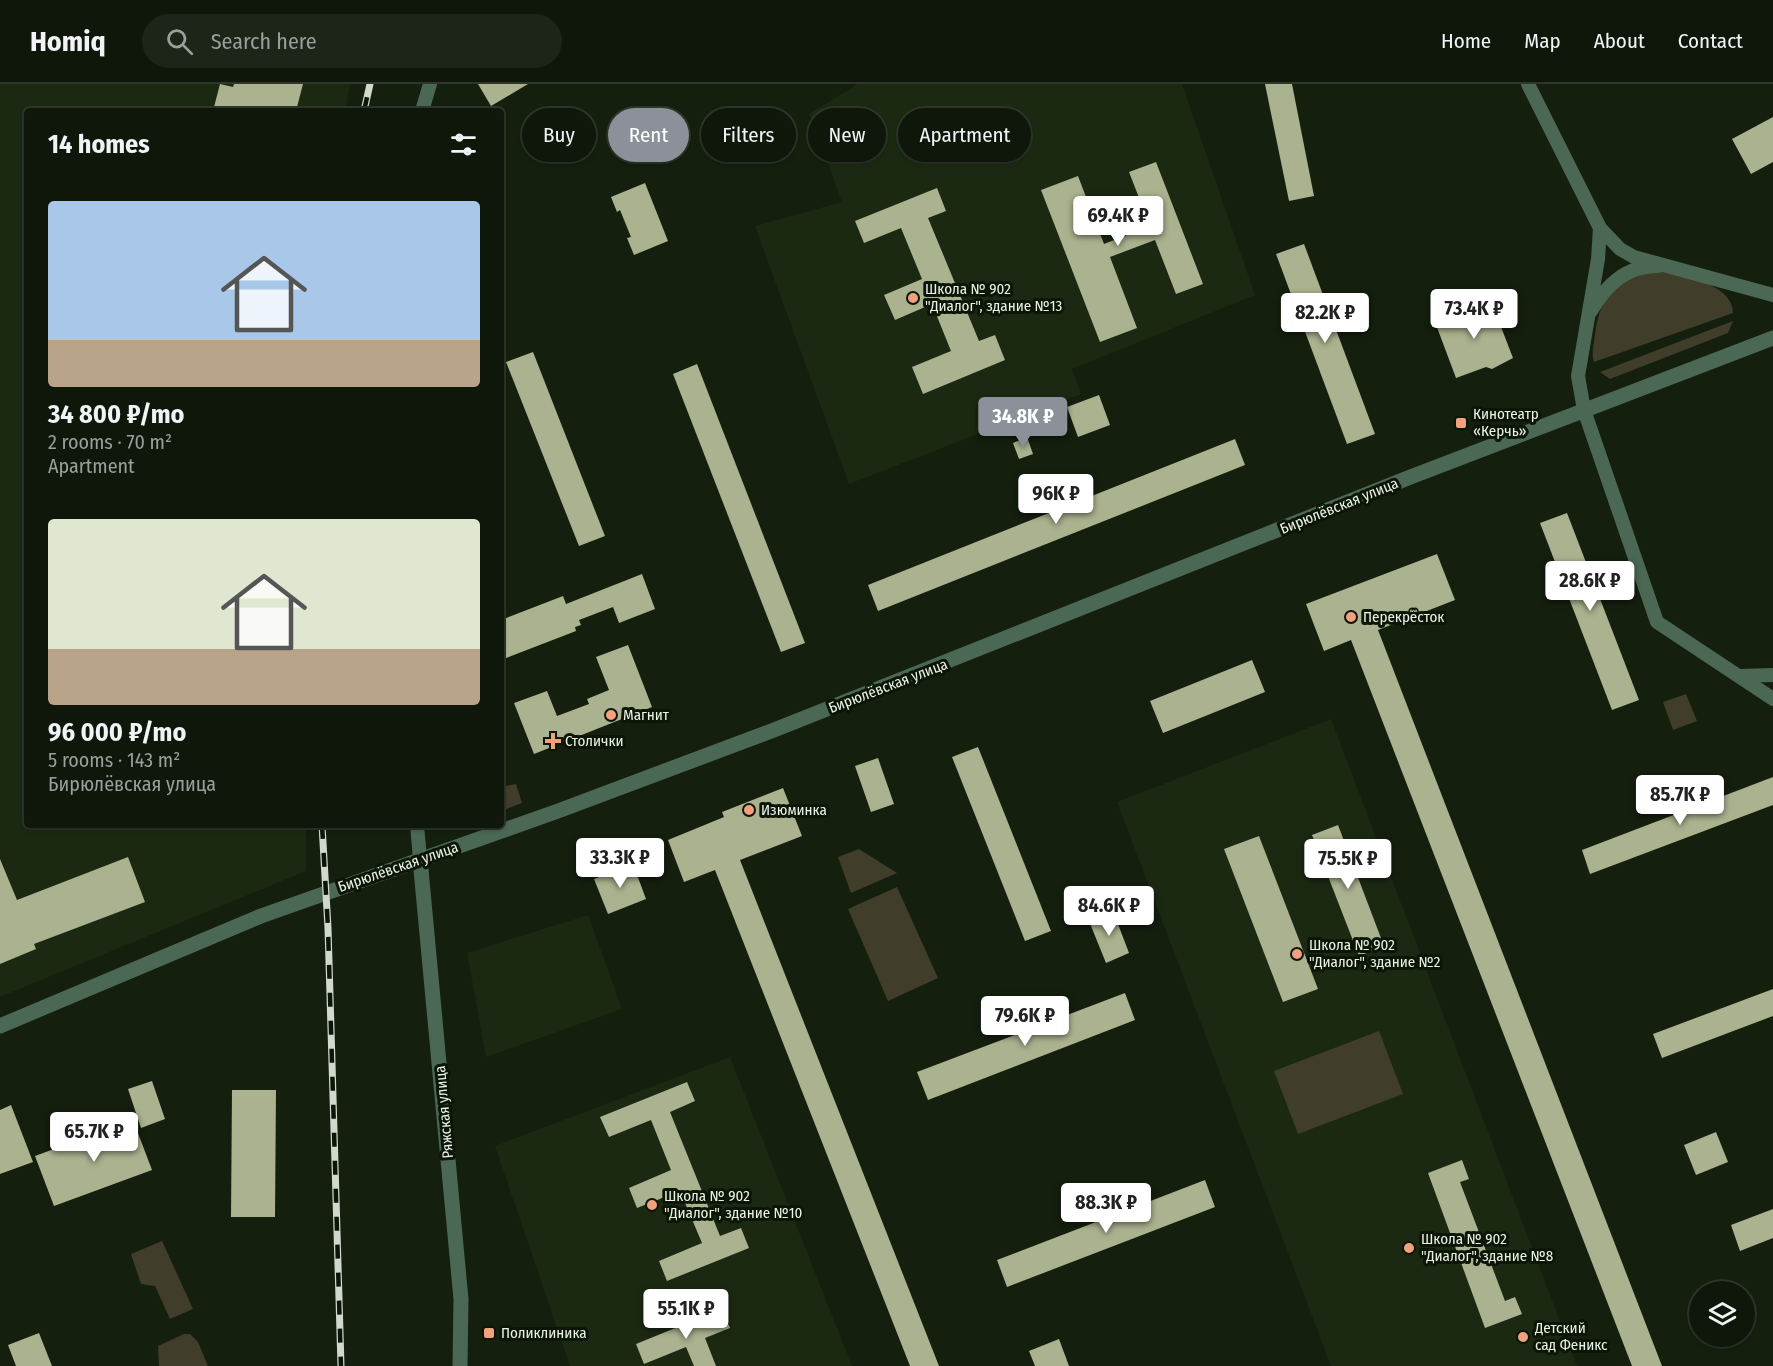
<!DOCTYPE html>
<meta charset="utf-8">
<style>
:root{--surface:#0f170a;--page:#1d2418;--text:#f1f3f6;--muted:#9b9f9c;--line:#2f362b;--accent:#8c9099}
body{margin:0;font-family:"Fira Sans Condensed",sans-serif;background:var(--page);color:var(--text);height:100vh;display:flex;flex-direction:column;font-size:22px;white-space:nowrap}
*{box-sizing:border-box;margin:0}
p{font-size:20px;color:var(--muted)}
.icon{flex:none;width:33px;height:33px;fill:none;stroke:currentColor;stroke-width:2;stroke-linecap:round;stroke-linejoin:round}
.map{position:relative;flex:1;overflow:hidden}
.sheet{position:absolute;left:24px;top:24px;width:480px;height:720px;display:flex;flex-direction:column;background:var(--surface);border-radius:6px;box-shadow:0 2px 4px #0004,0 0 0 2px var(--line)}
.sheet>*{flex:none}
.top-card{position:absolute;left:522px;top:24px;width:570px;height:54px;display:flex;gap:12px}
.tools{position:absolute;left:1689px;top:1197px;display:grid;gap:12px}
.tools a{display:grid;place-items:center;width:66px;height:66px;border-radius:50%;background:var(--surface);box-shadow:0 2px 4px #0004,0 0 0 2px var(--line);font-size:30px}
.price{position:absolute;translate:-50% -51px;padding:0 14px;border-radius:6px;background:#fff;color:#222;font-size:20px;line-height:39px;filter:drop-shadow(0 2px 3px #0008)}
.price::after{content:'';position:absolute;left:50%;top:36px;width:18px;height:14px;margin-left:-9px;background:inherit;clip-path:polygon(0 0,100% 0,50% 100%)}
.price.selected{background:var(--accent);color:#fff}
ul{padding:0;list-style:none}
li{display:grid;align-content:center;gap:12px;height:318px;padding:0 24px}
li span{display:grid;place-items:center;height:186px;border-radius:6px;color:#555}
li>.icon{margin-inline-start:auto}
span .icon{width:108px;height:108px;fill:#fffc;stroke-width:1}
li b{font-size:26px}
h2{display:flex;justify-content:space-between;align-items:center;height:72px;padding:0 24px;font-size:26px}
.pill{padding:0 21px;border-radius:27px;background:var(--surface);box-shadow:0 2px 4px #0004,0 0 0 2px var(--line);font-size:21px;line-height:54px}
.pill.selected{background:var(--accent);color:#fff}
header{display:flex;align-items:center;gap:36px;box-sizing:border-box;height:84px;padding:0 30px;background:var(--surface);border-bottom:2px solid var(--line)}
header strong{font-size:28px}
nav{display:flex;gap:33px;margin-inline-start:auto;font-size:21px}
.search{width:420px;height:54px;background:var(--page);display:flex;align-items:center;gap:15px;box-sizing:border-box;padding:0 21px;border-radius:33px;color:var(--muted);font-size:22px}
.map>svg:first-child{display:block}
.built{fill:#1b2913}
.green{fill:#403d2a}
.building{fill:#abb28f}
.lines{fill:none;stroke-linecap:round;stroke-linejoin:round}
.minor{stroke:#4a6853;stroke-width:14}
.tertiary{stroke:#4a6853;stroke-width:15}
.rail-casing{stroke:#d0d9cc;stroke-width:7}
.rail{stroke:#0b1606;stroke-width:4.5;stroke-dasharray:14;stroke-linecap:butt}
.poi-dot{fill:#f1a17d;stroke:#0b1606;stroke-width:2}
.labels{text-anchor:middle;stroke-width:6;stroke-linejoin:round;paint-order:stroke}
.poi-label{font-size:15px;fill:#ebf3e7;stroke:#0b1606;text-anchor:start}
.street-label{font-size:15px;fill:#ebf3e7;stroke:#0b1606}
</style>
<header>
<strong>Homiq</strong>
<div class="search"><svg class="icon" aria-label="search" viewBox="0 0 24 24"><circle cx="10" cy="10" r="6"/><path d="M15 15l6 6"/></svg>Search here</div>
<nav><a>Home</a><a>Map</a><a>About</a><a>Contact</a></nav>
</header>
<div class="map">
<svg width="1773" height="1282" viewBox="0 0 1773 1282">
<rect width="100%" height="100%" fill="#141f0e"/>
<g class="built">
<path d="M0 0H350L345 27H27V741H306V787L0 913Z"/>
<path d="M858 0H1182L1255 211 1072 285 1081 310 849 400 755 142 842 118 809 30Z"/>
<path d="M1331 635 1577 1282H1331L1117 718Z"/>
<path d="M588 831 622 925 486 973 467 869Z"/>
<path d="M730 973 852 1282H570L495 1062Z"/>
</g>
<g class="green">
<path d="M1655 186C1679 189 1734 200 1733 229L1594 278C1591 270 1594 259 1595 250 1600 210 1618 196 1655 186Z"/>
<path d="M1733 237 1728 249 1610 295 1600 288Z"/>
<path d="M1686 610 1697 637 1673 646 1663 618Z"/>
<path d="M516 700 522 719 501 727V703Z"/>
<path d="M859 765 897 789 851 809 838 773Z"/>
<path d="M897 803 938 894 888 917 848 825Z"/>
<path d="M1379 947 1403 1010 1298 1050 1274 987Z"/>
<path d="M162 1157 193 1225 170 1235 155 1202 141 1200 131 1170Z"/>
<path d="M184 1250H190L198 1258 208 1282H159L158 1262Z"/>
</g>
<g class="building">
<path d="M220 0 233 3 234 0H303L296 27H213Z"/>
<path d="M478 0H528L491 22Z"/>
<path d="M1265 0H1292L1314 112 1289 117Z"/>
<path d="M1773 33V78L1751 90 1732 55Z"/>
<path d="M1156 78 1203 200 1176 210 1155 156 1110 173 1137 244 1100 258 1041 106 1078 92 1104 160 1150 142 1129 88Z"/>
<path d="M645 99 668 157 634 171 627 154 631 153 620 126 617 128 611 113Z"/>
<path d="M937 104 946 127 928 134 979 257 995 251 1005 276 923 310 912 283 951 267 932 220 895 236 884 211 922 195 901 144 864 159 855 137Z"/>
<path d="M1304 160 1375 350 1347 360 1276 170Z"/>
<path d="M1491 217 1513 274 1492 285 1486 283 1456 294 1435 238Z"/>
<path d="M533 268 605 452 579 462 506 278Z"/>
<path d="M697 280 805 559 781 568 673 290Z"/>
<path d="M1099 311 1110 341 1078 353 1067 323Z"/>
<path d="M1027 353 1033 370 1019 375 1013 359Z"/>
<path d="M1235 355 1245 381 878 527 868 501Z"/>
<path d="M1567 429 1639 616 1612 626 1540 439Z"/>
<path d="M1437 470 1455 516 1378 546 1662 1282H1632L1351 556 1324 567 1306 520Z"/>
<path d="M642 490 655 525 619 539 613 523 579 536 581 541 575 543 576 547 501 576V536L563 512 566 520Z"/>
<path d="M628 561 652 623 534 670 514 619 547 607 557 632 589 620 587 615 609 606 596 573Z"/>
<path d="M1252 576 1265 608 1163 649 1150 617Z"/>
<path d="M978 663 1051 847 1025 857 952 673Z"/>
<path d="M878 674 894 720 871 728 855 682Z"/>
<path d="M1773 693V721L1590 790 1582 766Z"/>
<path d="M783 704 802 752 740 776 939 1282H910L715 786 684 798 668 756 724 733 722 728Z"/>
<path d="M1338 741 1384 862 1359 872 1312 751Z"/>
<path d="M1259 752 1318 905 1283 918 1224 765Z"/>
<path d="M128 773 145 818 34 860 36 865 0 880V775L17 816Z"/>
<path d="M633 780 646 815 608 830 594 795Z"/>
<path d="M1113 827 1129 869 1106 879 1089 837Z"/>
<path d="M1773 905V932L1662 974 1653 950Z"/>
<path d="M1125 909 1135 936 928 1016 917 988Z"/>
<path d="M152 997 165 1035 141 1044 128 1005Z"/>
<path d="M687 998 695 1017 670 1028 720 1152 741 1144 749 1164 667 1197 659 1177 702 1159 680 1107 637 1124 629 1104 671 1086 651 1036 609 1053 600 1033Z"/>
<path d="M232 1006H276L275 1133H231Z"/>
<path d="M11 1021 33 1078 0 1090V1026Z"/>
<path d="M133 1036 152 1086 54 1122 35 1072Z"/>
<path d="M1716 1048 1728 1078 1696 1091 1684 1061Z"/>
<path d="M1462 1076 1469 1095 1460 1098 1505 1217 1515 1213 1522 1230 1485 1244 1428 1089Z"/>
<path d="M1205 1096 1215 1123 1007 1203 997 1176Z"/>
<path d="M1773 1125V1154L1740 1167 1731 1141Z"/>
<path d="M722 1225 730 1244 705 1254 716 1282H694L686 1263 644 1280 636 1260Z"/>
<path d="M39 1249 52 1282H16L8 1261Z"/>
<path d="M1059 1255 1069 1282H1035L1029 1267Z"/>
</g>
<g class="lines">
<g class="minor">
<path d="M1528 0 1600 144 1620 165 1634 173 1773 211"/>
<path d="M422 27 430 0"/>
<path d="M1600 144 1598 175 1578 292 1584 326 1657 538 1773 615"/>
<path d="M1591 227C1607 200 1626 182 1658 182"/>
<path d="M1740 592 1773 591"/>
<path d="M417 741 420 775"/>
</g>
<g class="tertiary">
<path d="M420 775 461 1215 460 1282"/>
<path d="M0 942 261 832 558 727 774 646 1413 392 1773 254"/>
</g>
<g class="rail-casing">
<g id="rail">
<path d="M364 27 370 0"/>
<path d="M322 741 328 844 341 1282"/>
</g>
</g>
<use href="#rail" class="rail"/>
</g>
<g class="poi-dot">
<circle cx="913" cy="214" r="6"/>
<rect x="1455" y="333" width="12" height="12" rx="3"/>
<circle cx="1351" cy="533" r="6"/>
<circle cx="611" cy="631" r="6"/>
<path d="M550 648h6v6h6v6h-6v6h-6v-6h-6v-6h6z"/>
<circle cx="749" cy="726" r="6"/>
<circle cx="1297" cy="870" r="6"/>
<circle cx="652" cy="1121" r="6"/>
<circle cx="1409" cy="1164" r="6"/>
<rect x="483" y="1243" width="12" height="12" rx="3"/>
<circle cx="1523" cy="1253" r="6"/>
</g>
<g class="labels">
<g class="poi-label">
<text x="925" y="210">Школа № 902<tspan x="925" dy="17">"Диалог", здание №13</tspan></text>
<text x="1473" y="335">Кинотеатр<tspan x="1473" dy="17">«Керчь»</tspan></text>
<text x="1363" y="538">Перекрёсток</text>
<text x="623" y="636">Магнит</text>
<text x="565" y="662">Столички</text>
<text x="761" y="731">Изюминка</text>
<text x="1309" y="866">Школа № 902<tspan x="1309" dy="17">"Диалог", здание №2</tspan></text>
<text x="664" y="1117">Школа № 902<tspan x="664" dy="17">"Диалог", здание №10</tspan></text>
<text x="1421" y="1160">Школа № 902<tspan x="1421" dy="17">"Диалог", здание №8</tspan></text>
<text x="1535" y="1249">Детский<tspan x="1535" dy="17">сад Феникс</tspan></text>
<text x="501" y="1254">Поликлиника</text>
</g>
<g class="street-label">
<text transform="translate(1339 422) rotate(-22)" y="5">Бирюлёвская улица</text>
<text transform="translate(888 602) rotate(-21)" y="5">Бирюлёвская улица</text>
<text transform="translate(398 783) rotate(-19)" y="5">Бирюлёвская улица</text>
<text transform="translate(444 1028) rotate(-95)" y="5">Ряжская улица</text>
</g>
</g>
</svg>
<div class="tools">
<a><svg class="icon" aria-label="layers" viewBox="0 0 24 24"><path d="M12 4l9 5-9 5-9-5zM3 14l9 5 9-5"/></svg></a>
</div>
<b class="price" style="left:1118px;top:163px">69.4K ₽</b>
<b class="price" style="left:1474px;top:256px">73.4K ₽</b>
<b class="price" style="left:1325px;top:260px">82.2K ₽</b>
<b class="price selected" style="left:1023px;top:364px">34.8K ₽</b>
<b class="price" style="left:1056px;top:441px">96K ₽</b>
<b class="price" style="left:1590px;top:528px">28.6K ₽</b>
<b class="price" style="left:1680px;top:742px">85.7K ₽</b>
<b class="price" style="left:620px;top:805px">33.3K ₽</b>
<b class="price" style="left:1348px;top:806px">75.5K ₽</b>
<b class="price" style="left:1109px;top:853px">84.6K ₽</b>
<b class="price" style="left:1025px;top:963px">79.6K ₽</b>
<b class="price" style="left:94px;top:1079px">65.7K ₽</b>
<b class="price" style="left:1106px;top:1150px">88.3K ₽</b>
<b class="price" style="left:686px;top:1256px">55.1K ₽</b>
<div class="top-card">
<a class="pill">Buy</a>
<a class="pill selected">Rent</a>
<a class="pill">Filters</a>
<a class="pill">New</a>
<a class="pill">Apartment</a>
</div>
<section class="sheet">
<h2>14 homes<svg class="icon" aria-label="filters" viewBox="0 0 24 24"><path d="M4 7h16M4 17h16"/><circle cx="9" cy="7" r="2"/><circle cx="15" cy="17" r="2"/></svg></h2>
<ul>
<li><span style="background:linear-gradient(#a9c7e8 75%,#b9a48a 0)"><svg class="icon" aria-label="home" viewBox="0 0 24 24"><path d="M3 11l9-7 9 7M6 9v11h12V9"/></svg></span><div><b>34 800 ₽/mo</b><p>2 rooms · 70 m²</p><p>Apartment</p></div></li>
<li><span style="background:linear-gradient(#dfe7d0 70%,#b9a48a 0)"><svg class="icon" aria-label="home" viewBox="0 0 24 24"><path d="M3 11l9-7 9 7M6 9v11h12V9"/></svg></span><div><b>96 000 ₽/mo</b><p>5 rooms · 143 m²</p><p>Бирюлёвская улица</p></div></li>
</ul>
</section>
</div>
